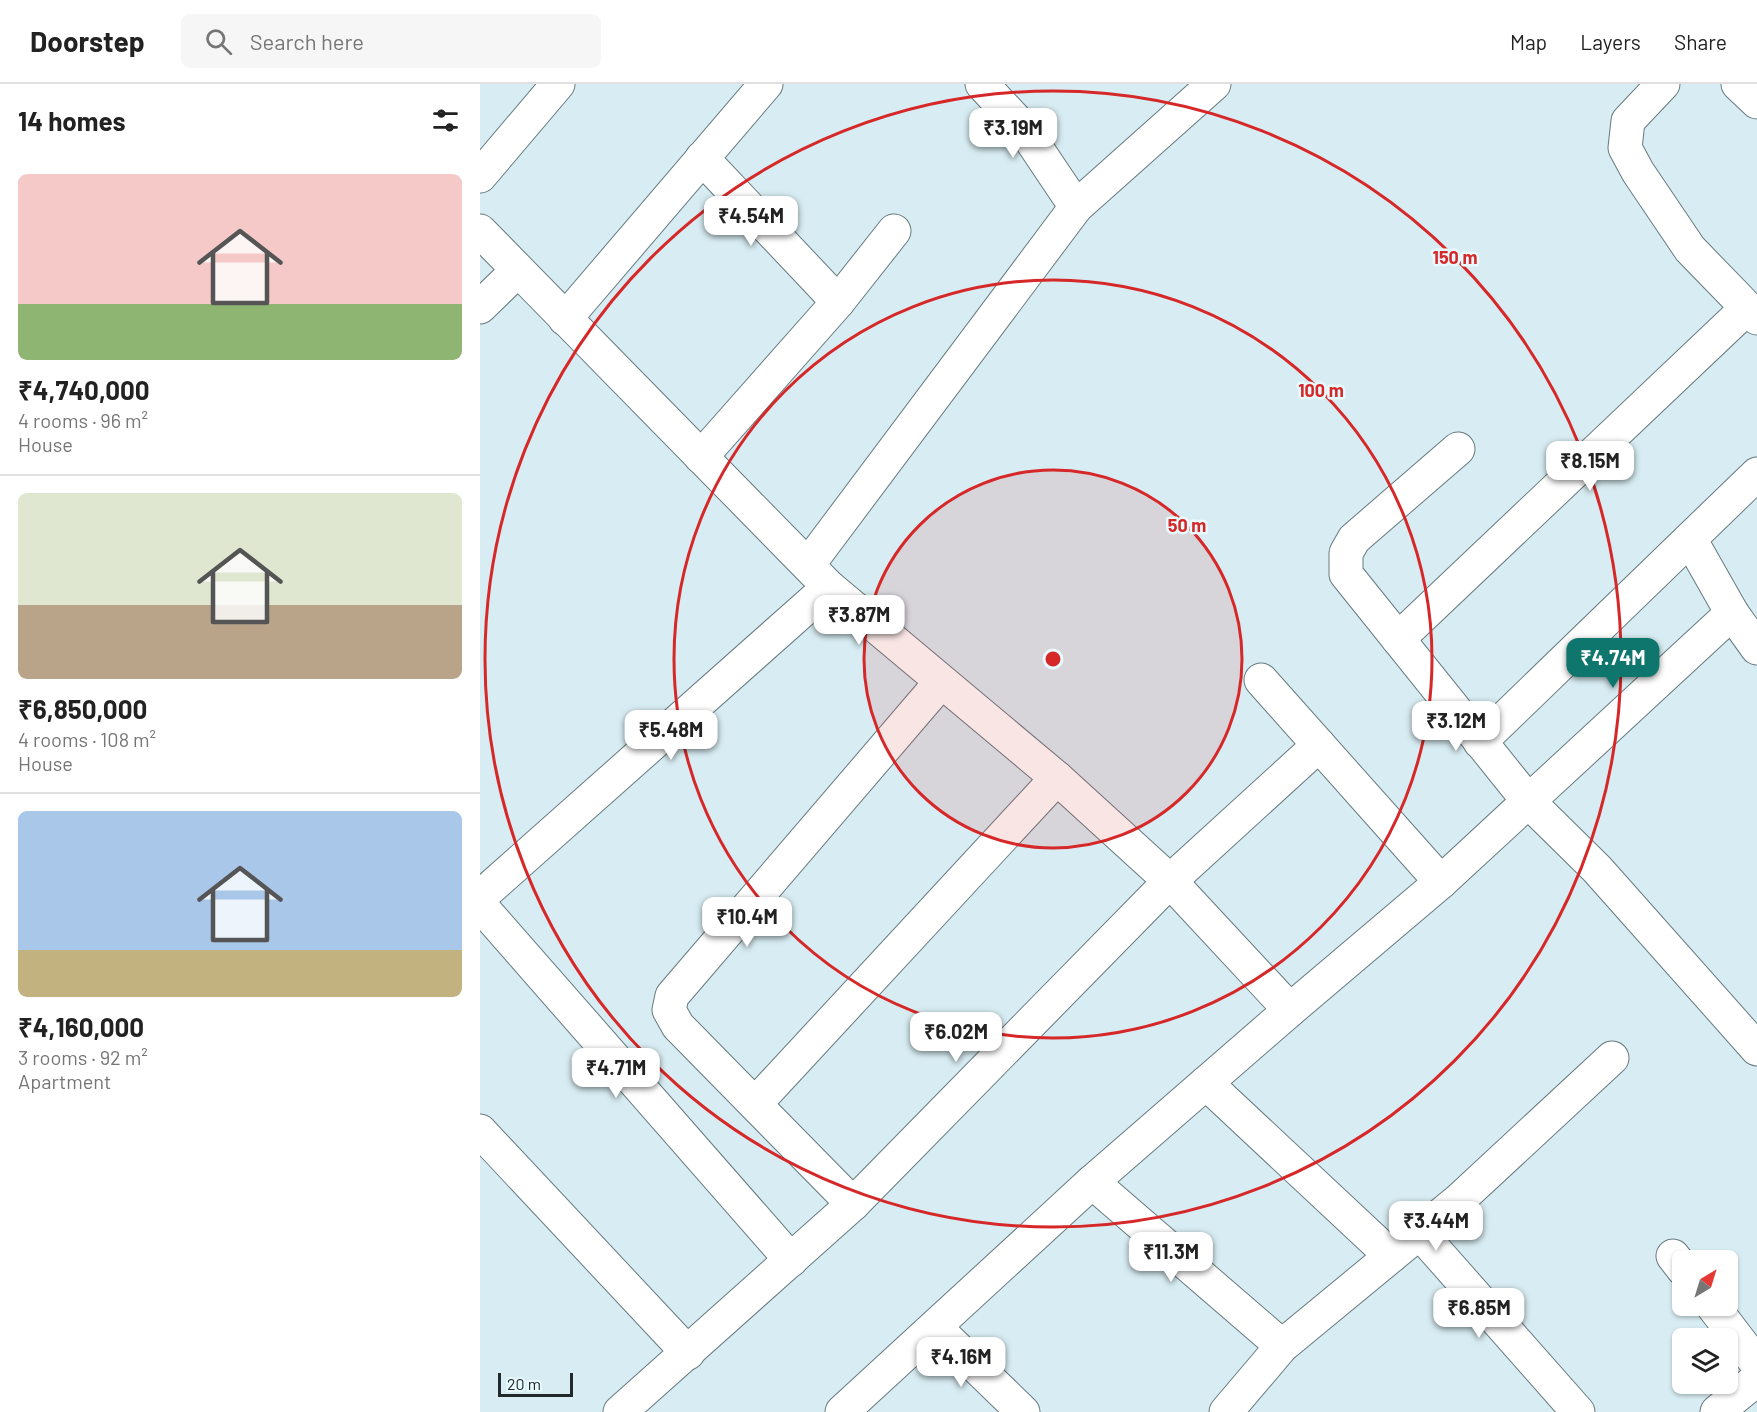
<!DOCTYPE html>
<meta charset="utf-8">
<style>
:root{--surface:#fff;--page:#f6f6f6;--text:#222;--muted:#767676;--line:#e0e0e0;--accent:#0f766e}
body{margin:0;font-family:Barlow,sans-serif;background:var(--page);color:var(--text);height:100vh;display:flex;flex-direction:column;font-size:22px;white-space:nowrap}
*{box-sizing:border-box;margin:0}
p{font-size:20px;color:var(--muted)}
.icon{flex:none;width:33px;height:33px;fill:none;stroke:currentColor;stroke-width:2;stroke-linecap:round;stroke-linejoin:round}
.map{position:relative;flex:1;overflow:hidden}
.side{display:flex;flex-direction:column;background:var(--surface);width:480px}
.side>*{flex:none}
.needle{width:39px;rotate:38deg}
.buttons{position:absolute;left:1192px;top:1166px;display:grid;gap:12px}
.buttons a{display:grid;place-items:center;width:66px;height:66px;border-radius:9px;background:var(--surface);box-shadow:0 2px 4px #0004;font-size:30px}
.scale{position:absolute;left:18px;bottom:15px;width:75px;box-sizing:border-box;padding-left:6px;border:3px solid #21292b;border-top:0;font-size:16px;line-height:21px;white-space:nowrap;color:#21292b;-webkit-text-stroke:4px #e8fafe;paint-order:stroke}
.price{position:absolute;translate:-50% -51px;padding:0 14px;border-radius:12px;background:#fff;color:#222;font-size:20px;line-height:39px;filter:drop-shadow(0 2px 3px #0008)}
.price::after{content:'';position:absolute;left:50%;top:36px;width:18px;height:14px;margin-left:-9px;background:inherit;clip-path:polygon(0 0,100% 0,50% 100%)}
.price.selected{background:var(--accent);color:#fff}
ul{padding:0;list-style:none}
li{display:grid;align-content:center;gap:12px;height:318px;padding:0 18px}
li+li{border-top:2px solid var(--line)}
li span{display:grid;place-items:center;height:186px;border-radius:9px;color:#555}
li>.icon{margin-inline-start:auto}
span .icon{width:108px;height:108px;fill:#fffc;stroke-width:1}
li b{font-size:26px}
h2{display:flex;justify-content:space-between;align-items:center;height:72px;padding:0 18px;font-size:26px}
header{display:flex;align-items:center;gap:36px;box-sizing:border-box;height:84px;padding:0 30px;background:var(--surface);border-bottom:2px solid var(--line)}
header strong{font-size:28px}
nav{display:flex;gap:33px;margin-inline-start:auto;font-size:21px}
.search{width:420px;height:54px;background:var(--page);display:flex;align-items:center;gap:15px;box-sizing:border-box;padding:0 21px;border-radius:9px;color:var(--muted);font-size:22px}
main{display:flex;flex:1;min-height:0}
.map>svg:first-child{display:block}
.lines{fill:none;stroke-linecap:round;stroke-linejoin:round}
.minor-casing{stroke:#667a7f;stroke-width:35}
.minor{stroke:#fff;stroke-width:33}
.ring{fill:none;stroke:#d62828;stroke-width:3}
.centre{fill:#d62828;stroke:#e8fafe;stroke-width:3}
.ring-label{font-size:18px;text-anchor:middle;font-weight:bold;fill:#d62828;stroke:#e8fafe;stroke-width:5;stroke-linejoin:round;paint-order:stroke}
</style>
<header>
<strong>Doorstep</strong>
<div class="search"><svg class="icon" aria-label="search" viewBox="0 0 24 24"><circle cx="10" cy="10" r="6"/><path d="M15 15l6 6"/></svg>Search here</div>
<nav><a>Map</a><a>Layers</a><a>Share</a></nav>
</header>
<main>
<section class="side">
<h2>14 homes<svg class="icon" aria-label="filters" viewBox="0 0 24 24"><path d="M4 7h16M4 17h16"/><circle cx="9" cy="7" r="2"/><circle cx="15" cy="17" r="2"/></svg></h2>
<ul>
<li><span style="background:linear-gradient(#f6c9c9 70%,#8fb573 0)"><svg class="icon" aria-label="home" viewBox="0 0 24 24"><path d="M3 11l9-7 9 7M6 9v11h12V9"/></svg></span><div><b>₹4,740,000</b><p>4 rooms · 96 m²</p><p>House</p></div></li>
<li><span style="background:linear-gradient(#dfe7d0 60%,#b9a48a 0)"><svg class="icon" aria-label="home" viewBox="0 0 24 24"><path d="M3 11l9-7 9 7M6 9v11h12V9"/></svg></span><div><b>₹6,850,000</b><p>4 rooms · 108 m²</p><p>House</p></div></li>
<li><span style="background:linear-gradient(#a9c7e8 75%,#c2b280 0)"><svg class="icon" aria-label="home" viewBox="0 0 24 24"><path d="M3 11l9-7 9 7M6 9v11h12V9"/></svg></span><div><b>₹4,160,000</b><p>3 rooms · 92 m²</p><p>Apartment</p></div></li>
</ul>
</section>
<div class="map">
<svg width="1277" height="1328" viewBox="0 0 1277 1328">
<rect width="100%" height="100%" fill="#d8edf3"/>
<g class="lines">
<g class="minor-casing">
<g id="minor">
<path d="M502 0 543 44 596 123"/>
<path d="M1183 0 1148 37 1145 64 1158 88 1210 165 1277 234"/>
<path d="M1258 0 1277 18"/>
<path d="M222 74 358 218"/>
<path d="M0 92 78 0"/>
<path d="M0 147 349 503 577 694 690 797 810 926"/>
<path d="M0 223 37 187"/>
<path d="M85 235 286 0"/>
<path d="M978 365 874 455 866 469V490L1049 718 1117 785 1277 965"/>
<path d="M221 373 358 218 414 147"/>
<path d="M1210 455 1252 529 1277 564"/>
<path d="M328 481 596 123 734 0"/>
<path d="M918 555 1267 224"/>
<path d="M781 596 961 798"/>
<path d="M1000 658 1277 390"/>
<path d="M0 813 349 503"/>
<path d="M0 821 311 1176"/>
<path d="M726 999 911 1172"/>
<path d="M275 1020 577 694"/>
<path d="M0 1047 208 1269"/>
<path d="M612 1098 802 1262"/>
<path d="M373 1120 198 942 189 926 192 912 461 598"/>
<path d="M939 1148 1098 1328"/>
<path d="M1193 1172 1203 1185"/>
<path d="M1232 1221 1277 1280"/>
<path d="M455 1243 543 1328"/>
<path d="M140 1328 373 1120 690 797 839 661"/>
<path d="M362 1328 612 1098 810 926 961 798 1252 529"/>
<path d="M746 1328 802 1262 979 1116 1132 974"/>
<path d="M1237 1328 1277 1295"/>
</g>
</g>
<use href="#minor" class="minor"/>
</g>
<circle cx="573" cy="575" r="189" fill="#d62828" fill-opacity=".12"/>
<g class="ring">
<circle cx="573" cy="575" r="189"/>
<circle cx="573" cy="575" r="379"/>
<circle cx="573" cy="575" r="568"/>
</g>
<circle cx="573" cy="575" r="9" class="centre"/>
<g class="ring-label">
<text x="975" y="180">150 m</text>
<text x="841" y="313">100 m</text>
<text x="707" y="448">50 m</text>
</g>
</svg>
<div class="buttons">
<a><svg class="needle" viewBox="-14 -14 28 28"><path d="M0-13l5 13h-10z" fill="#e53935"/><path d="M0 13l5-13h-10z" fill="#767676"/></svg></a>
<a><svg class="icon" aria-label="layers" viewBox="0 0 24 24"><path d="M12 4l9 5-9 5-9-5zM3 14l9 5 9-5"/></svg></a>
</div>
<div class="scale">20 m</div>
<b class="price" style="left:533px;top:75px">₹3.19M</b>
<b class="price" style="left:271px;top:163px">₹4.54M</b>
<b class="price" style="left:1110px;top:408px">₹8.15M</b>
<b class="price" style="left:379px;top:562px">₹3.87M</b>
<b class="price selected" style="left:1133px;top:605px">₹4.74M</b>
<b class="price" style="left:976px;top:668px">₹3.12M</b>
<b class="price" style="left:191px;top:677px">₹5.48M</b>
<b class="price" style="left:267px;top:864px">₹10.4M</b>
<b class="price" style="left:476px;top:979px">₹6.02M</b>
<b class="price" style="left:136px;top:1015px">₹4.71M</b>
<b class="price" style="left:956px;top:1168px">₹3.44M</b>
<b class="price" style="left:691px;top:1199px">₹11.3M</b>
<b class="price" style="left:999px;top:1255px">₹6.85M</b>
<b class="price" style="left:481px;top:1304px">₹4.16M</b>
</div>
</main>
